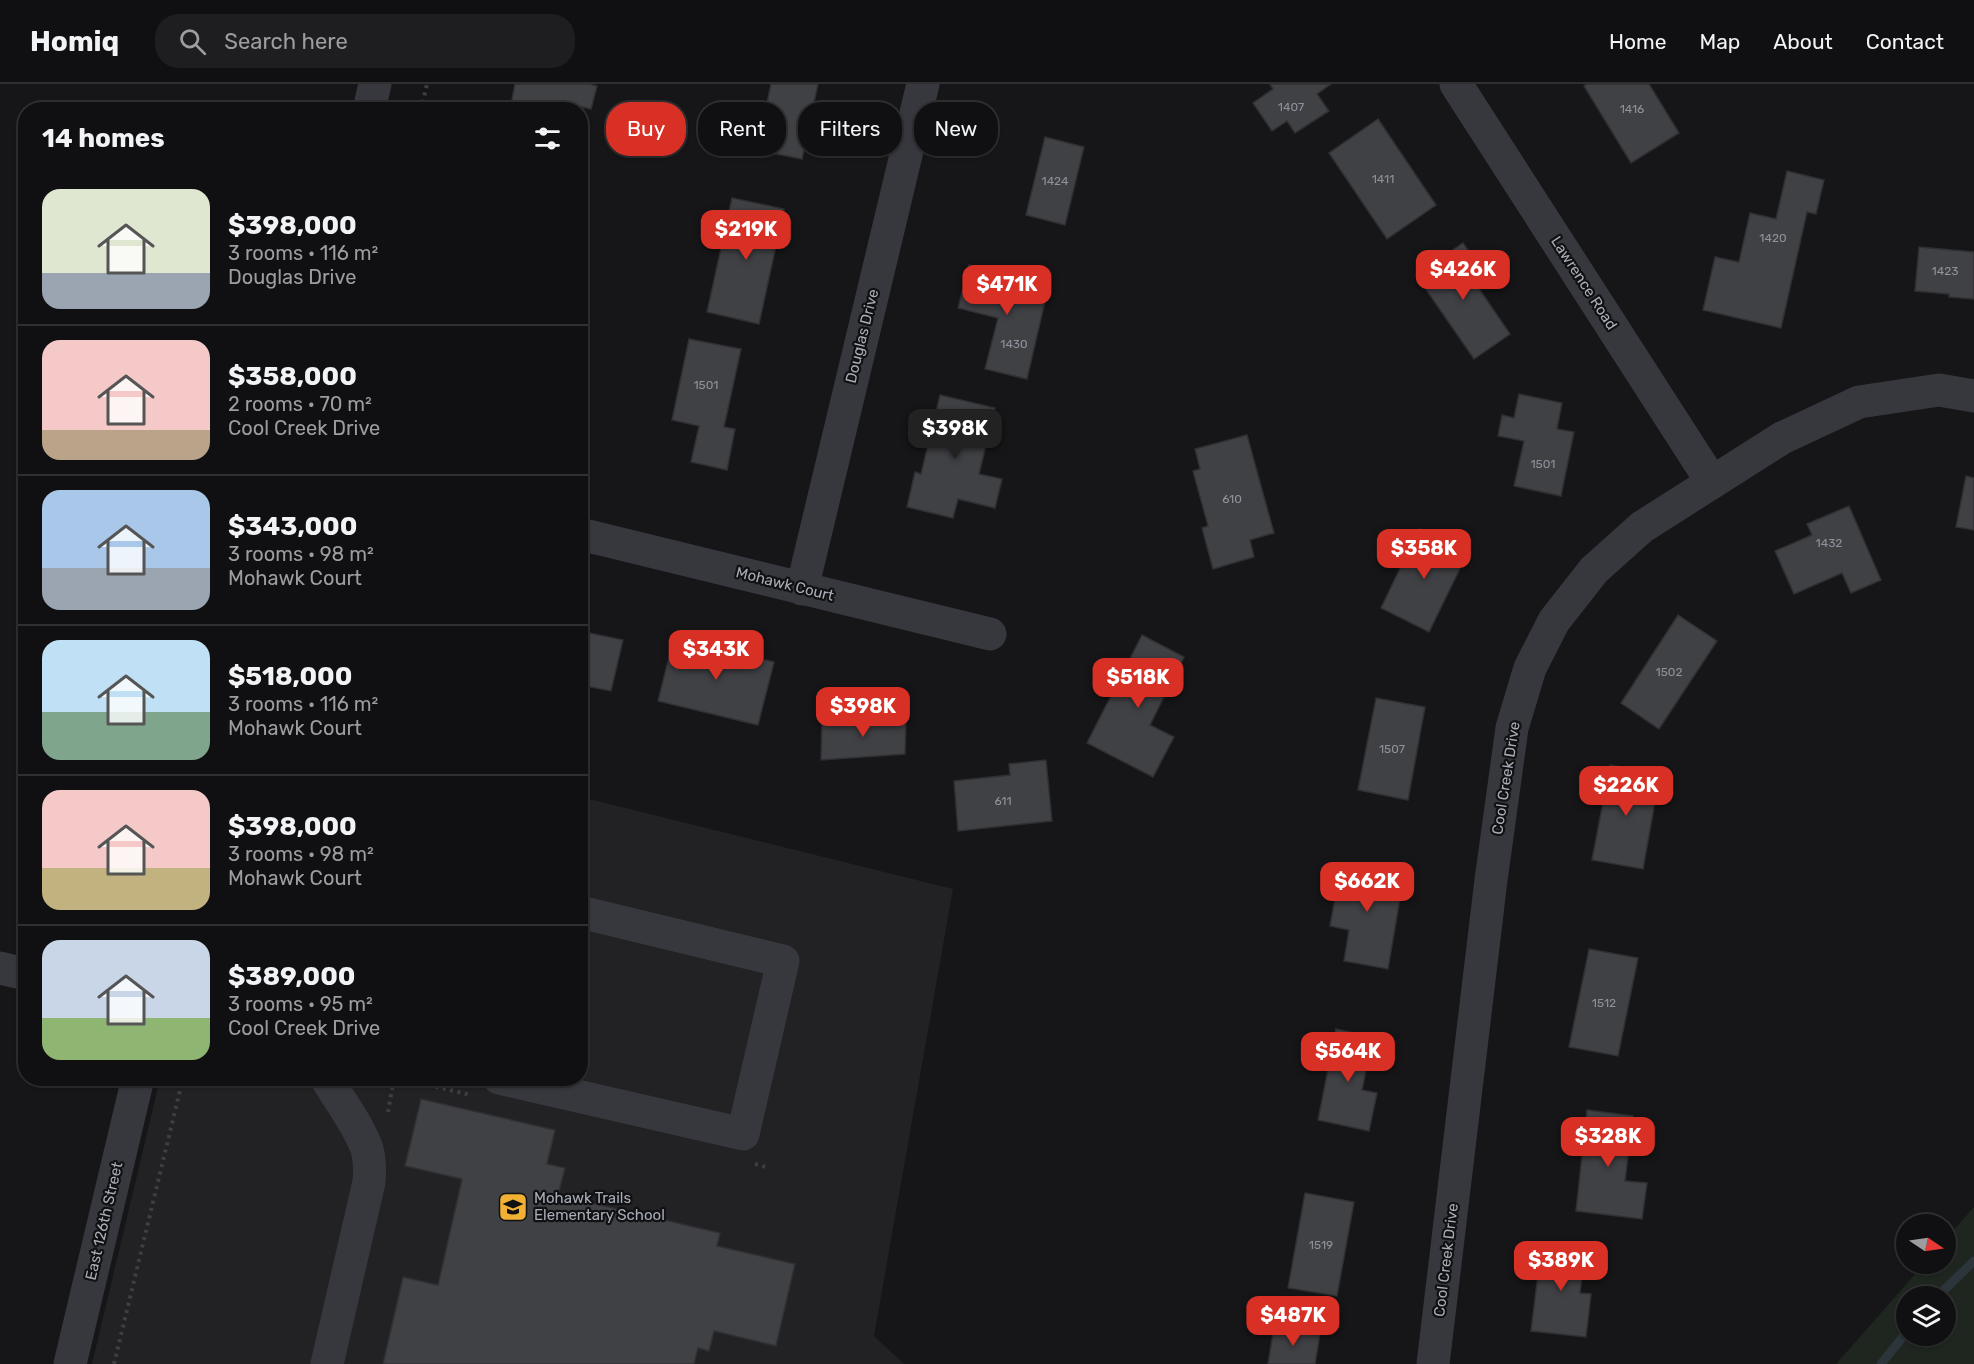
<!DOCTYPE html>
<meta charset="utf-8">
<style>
:root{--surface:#101012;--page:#1e1e20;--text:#f1f3f6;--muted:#9c9d9f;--line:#303032;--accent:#d93025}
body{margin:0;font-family:Rubik,sans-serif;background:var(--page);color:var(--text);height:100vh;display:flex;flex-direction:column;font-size:22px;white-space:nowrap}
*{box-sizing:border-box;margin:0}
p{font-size:20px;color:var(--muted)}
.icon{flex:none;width:33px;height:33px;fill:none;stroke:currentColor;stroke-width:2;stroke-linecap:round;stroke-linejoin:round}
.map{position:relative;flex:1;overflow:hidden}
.side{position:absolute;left:18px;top:18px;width:570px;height:984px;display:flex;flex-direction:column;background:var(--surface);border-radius:24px;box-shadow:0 2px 4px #0004,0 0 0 2px var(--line)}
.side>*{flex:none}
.banner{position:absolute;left:606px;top:18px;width:570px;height:54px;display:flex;gap:12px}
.needle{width:39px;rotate:103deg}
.fabs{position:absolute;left:1896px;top:1130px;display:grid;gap:12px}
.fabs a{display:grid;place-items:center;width:60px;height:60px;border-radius:50%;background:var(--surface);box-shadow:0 2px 4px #0004,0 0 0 2px var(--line);font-size:30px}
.price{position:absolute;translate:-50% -51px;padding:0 14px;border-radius:12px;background:var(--accent);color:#fff;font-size:20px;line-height:39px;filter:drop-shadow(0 2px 3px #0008)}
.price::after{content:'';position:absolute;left:50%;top:36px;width:18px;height:14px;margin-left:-9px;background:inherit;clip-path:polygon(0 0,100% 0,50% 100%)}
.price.current{background:#222;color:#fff}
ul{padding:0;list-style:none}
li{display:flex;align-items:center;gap:18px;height:150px;padding:0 24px}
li+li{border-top:2px solid var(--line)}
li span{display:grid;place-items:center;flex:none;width:168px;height:120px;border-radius:18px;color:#555}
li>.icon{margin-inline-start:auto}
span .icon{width:72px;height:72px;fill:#fffc;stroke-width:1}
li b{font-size:26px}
h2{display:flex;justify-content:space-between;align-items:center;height:72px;padding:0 24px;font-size:26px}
.tag{padding:0 21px;border-radius:24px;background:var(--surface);box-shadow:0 2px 4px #0004,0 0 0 2px var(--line);font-size:21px;line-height:54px}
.tag.current{background:var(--accent);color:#fff}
header{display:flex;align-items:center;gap:36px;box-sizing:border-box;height:84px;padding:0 30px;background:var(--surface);border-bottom:2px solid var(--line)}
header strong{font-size:28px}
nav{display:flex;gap:33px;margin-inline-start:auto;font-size:21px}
.search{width:420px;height:54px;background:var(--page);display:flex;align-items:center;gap:15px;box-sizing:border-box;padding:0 21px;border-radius:24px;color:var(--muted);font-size:22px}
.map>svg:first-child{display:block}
.built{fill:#222225}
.green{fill:#1e261f;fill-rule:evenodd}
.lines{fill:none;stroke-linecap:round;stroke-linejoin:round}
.stream{stroke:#2c353c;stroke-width:9}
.building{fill:#404145;stroke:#303034;stroke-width:1.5}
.path{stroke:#3d3f44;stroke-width:4;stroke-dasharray:3 4.5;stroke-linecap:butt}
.minor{stroke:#37383d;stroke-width:33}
.labels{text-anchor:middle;stroke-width:4.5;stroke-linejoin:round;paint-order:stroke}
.number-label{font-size:12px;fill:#8e929b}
.street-label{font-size:15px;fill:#a8adb8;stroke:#111113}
.poi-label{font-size:15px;fill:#a8adb8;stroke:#111113;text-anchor:start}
</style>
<header>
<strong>Homiq</strong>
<div class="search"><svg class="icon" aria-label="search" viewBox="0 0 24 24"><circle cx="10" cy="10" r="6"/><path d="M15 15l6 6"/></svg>Search here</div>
<nav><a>Home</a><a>Map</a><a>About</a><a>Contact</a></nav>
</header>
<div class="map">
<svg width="1974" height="1280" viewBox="0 0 1974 1280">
<rect width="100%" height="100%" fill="#161618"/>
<path class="built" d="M581 713 953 805 874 1252 904 1280H92L160 995 580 994Z"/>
<path class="green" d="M1974 1123V1280H1836L1925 1179H1946V1155ZM1906 1212H1946V1251H1906Z"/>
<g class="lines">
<g class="stream">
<path d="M1938 1212 1974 1177"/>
<path d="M1881 1280 1906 1249"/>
</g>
</g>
<g class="building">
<path d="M515 0H589L597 2 591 25 565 19 563 26H510Z"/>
<path d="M771 0H818L802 75 757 66Z"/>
<path d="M1270 0H1331L1317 10 1329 27 1295 49 1287 37 1272 47 1253 19 1273 5Z"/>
<path d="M1587 0H1649L1679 49 1631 79 1584 2Z"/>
<path d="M1378 35 1436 121 1387 155 1329 69Z"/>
<path d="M1045 53 1084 63 1065 141 1026 131Z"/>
<path d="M1787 87 1824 96 1816 130 1807 128 1781 244 1703 226 1715 173 1739 178 1750 129 1776 135Z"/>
<path d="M732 114 784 125 759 240 707 228Z"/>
<path d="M1463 159 1482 187 1471 193 1510 250 1474 275 1416 191Z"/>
<path d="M1919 163 1974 168V215L1949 213V210L1915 207Z"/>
<path d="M969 181 1049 200 1027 295 985 285 998 234 958 224Z"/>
<path d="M689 255 741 265 724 343 735 345 727 386 691 378 699 342 672 336Z"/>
<path d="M1519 310 1562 319 1557 345 1574 348 1561 412 1514 402 1524 357 1498 352 1502 331 1514 334Z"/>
<path d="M940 311 995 324 979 390 1002 395 995 424 958 415 953 434 907 423 915 388 921 390Z"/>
<path d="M1247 351 1274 449 1250 456 1254 473 1213 485 1202 444 1208 442 1193 387 1200 385 1195 365Z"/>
<path d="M1966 392 1974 394V446L1956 443Z"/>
<path d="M1849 422 1881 496 1851 509 1842 489 1794 510 1775 467 1812 451 1807 440Z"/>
<path d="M1419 445 1468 468 1429 548 1381 524Z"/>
<path d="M1678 531 1717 557 1659 645 1621 619Z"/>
<path d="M580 547 623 556 611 607 580 601Z"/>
<path d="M1142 551 1184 573 1150 641 1174 653 1153 693 1087 659Z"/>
<path d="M674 553 774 578 758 641 658 617Z"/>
<path d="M1376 614 1425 623 1408 716 1358 706Z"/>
<path d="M906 633 905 670 821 676 822 636Z"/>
<path d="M1046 676 1052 737 958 747 954 697 1010 691 1009 680Z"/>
<path d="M1610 681 1660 690 1643 785 1592 776Z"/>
<path d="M1341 780 1404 791 1388 885 1344 877 1349 846 1330 842Z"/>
<path d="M1589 865 1638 874 1618 972 1569 963Z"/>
<path d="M1336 945 1373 953 1362 1006 1377 1009 1369 1047 1318 1036Z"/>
<path d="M421 1015 555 1046 547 1080 565 1084 558 1111 720 1149 717 1162 795 1180 776 1262 714 1247 709 1267 698 1264 694 1280H383L403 1193 438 1201 462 1095 405 1082Z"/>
<path d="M1587 1026 1633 1032 1625 1097 1647 1099 1642 1135 1576 1127Z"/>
<path d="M1305 1109 1354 1118 1337 1212 1288 1204Z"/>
<path d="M1542 1158 1586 1163 1580 1209 1591 1210 1586 1253 1531 1247Z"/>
<path d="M1274 1242 1320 1250 1315 1280H1268Z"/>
</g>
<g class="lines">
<g class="path">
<path d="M421 26 427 0"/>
<path d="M399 994 471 1011"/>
<path d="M388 1028 394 994"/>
<path d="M755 1080 769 1084"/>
<path d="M114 1280 183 994"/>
</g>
<g class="minor">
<path d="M1456 0 1712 398"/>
<path d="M369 26 375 0"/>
<path d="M580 450 990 550"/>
<path d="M802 505 923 0"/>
<path d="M0 884 26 890"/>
<path d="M326 994C340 1017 358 1040 367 1065 370 1076 370 1087 369 1098L327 1280"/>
<path d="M499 994 743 1050 783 877 580 828"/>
<path d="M70 1280 138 994"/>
<path d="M1433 1280 1491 796 1512 644 1530 584 1554 537 1594 486 1642 443 1782 354 1859 318 1939 306 1974 312"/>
</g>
</g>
<defs>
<g id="school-square" transform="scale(1.5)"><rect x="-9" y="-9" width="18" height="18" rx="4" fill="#f2b134" stroke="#111113"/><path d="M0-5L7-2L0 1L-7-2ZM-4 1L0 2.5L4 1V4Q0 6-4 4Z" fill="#111"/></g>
</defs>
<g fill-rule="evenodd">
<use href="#school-square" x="513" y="1123"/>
</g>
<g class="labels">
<g class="number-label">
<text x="1291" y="27">1407</text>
<text x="1632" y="29">1416</text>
<text x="1383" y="99">1411</text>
<text x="1055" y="101">1424</text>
<text x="1773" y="158">1420</text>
<text x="1945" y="191">1423</text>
<text x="1014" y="264">1430</text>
<text x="706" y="305">1501</text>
<text x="1543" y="384">1501</text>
<text x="1232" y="419">610</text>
<text x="1829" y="463">1432</text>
<text x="1669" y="592">1502</text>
<text x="1392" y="669">1507</text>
<text x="1003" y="721">611</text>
<text x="1604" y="923">1512</text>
<text x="1321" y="1165">1519</text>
</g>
<g class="street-label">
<text transform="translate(1584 199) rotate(57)" y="5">Lawrence Road</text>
<text transform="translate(862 252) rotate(-76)" y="5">Douglas Drive</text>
<text transform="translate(785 500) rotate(14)" y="5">Mohawk Court</text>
<text transform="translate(1506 694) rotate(-81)" y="5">Cool Creek Drive</text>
<text transform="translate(104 1137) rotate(-77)" y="5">East 126th Street</text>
<text transform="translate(1446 1176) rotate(-83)" y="5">Cool Creek Drive</text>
</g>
<g class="poi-label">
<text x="534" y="1119">Mohawk Trails<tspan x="534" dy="17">Elementary School</tspan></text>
</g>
</g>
</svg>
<div class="fabs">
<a><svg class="needle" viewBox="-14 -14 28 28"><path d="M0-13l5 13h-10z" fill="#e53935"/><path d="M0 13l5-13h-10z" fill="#9c9d9f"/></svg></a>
<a><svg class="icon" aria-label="layers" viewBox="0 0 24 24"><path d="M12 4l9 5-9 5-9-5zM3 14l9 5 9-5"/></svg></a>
</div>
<b class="price" style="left:746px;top:177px">$219K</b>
<b class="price" style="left:1463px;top:217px">$426K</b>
<b class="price" style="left:1007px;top:232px">$471K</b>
<b class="price current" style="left:955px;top:376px">$398K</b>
<b class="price" style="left:1424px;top:496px">$358K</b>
<b class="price" style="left:716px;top:597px">$343K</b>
<b class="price" style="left:1138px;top:625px">$518K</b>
<b class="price" style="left:863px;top:654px">$398K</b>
<b class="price" style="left:1626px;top:733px">$226K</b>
<b class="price" style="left:1367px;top:829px">$662K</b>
<b class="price" style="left:1348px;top:999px">$564K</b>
<b class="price" style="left:1608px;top:1084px">$328K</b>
<b class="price" style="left:1561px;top:1208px">$389K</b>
<b class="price" style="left:1293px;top:1263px">$487K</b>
<div class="banner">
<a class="tag current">Buy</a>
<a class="tag">Rent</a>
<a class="tag">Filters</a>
<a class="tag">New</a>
</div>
<section class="side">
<h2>14 homes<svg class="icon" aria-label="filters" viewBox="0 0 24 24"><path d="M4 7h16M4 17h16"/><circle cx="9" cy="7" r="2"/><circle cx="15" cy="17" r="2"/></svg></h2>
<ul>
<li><span style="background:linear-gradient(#dfe7d0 70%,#9aa5b1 0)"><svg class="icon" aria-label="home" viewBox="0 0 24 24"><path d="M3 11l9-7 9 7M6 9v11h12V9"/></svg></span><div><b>$398,000</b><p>3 rooms · 116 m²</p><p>Douglas Drive</p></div></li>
<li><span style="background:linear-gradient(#f6c9c9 75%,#b9a48a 0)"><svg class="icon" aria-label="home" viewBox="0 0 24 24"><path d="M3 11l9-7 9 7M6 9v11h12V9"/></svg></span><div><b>$358,000</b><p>2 rooms · 70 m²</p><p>Cool Creek Drive</p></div></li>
<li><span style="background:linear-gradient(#a9c7e8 65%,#9aa5b1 0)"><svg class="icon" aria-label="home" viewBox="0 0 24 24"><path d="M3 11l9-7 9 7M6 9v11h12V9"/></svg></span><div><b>$343,000</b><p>3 rooms · 98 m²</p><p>Mohawk Court</p></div></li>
<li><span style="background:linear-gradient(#bfe0f5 60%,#7fa58c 0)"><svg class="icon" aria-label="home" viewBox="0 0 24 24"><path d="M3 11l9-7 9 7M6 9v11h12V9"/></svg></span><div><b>$518,000</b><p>3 rooms · 116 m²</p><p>Mohawk Court</p></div></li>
<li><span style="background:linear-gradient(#f6c9c9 65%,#c2b280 0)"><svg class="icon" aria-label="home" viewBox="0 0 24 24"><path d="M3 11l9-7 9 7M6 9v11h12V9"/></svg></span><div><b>$398,000</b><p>3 rooms · 98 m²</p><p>Mohawk Court</p></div></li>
<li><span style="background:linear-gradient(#c9d6e8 65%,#8fb573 0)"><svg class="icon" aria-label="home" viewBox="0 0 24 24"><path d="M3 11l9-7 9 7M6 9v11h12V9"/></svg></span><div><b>$389,000</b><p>3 rooms · 95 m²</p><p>Cool Creek Drive</p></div></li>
</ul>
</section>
</div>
